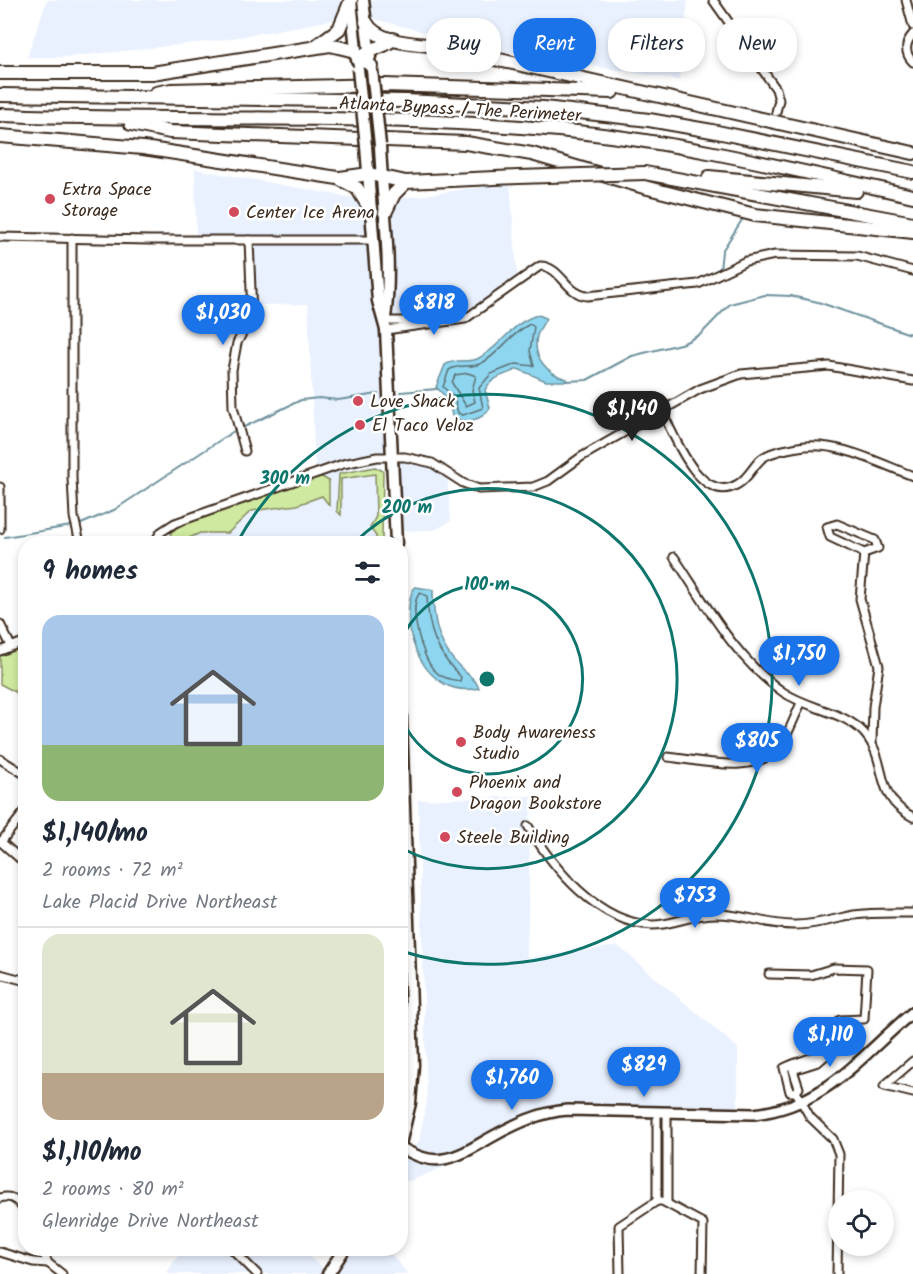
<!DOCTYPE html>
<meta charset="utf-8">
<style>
:root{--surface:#fff;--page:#f2f2f3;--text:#1f2937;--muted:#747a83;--line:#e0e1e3;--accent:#1a73e8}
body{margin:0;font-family:Kalam,sans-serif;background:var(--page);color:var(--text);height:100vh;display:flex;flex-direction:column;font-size:22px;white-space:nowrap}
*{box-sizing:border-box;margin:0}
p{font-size:20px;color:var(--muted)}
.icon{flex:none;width:33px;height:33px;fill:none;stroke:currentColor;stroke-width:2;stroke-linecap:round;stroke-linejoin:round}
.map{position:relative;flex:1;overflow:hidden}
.sheet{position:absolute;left:18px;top:536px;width:390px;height:720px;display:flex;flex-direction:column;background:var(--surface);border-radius:24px;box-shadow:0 3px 9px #0003}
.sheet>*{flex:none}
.guide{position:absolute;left:426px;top:18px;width:396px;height:54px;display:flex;gap:12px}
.fabs{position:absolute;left:828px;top:1190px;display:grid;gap:12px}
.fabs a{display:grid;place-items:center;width:66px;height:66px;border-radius:50%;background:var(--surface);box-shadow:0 3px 9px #0003;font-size:30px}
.price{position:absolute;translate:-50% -51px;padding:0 14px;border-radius:21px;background:var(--accent);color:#fff;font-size:20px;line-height:39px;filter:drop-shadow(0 2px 3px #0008)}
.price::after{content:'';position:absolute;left:50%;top:36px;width:18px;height:14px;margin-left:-9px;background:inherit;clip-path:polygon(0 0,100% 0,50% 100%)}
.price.on{background:#222;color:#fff}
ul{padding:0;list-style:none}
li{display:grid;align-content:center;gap:12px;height:318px;padding:0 24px}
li+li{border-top:2px solid var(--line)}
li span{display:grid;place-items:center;height:186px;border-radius:18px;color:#555}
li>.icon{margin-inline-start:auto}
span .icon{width:108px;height:108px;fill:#fffc;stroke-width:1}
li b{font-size:26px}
h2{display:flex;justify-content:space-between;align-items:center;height:72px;padding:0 24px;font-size:26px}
.pill{padding:0 21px;border-radius:24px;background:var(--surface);box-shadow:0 3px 9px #0003;font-size:21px;line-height:54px}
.pill.on{background:var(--accent);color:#fff}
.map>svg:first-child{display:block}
.built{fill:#e9f1ff}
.green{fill:#cfeaa0;stroke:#858a5f;stroke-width:1.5}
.water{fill:#8ed6f0;stroke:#6d919c;stroke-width:1.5}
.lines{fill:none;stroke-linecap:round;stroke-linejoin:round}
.shore{stroke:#5c6f72;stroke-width:1.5}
.stream{stroke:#6d919c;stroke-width:2}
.street-casing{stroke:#3b2a1e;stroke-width:11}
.secondary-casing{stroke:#3b2a1e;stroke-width:14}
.primary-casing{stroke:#3b2a1e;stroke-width:15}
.highway-casing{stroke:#3b2a1e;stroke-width:16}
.street{stroke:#fff;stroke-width:7}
.secondary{stroke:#fff;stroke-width:9}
.primary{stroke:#fff;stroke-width:10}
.highway{stroke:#fff;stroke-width:12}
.primary-bridge-casing{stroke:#3b2a1e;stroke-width:15;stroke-linecap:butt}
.highway-bridge-casing{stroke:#3b2a1e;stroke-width:16;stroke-linecap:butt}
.primary-bridge{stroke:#fff;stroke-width:10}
.highway-bridge{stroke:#fff;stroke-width:12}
.ring{fill:none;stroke:#0f766e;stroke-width:3}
.poi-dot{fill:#d1495b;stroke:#fff;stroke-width:2}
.labels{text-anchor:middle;stroke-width:5;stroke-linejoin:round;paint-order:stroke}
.street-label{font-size:18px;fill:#3b2a1e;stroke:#fff}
.poi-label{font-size:18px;fill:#3b2a1e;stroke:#fff;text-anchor:start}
.centre{fill:#0f766e;stroke:#fff;stroke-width:3}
.ring-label{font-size:18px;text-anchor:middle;font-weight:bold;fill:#0f766e;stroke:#fff;stroke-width:5;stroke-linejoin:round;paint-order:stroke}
</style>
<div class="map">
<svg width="913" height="1274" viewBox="0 0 913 1274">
<rect width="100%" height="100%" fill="#fff"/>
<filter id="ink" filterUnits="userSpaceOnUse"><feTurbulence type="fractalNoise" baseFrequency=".0167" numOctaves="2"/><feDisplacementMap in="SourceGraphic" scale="12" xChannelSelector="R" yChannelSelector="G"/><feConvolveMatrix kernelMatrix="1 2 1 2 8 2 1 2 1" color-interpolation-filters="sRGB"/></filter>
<g filter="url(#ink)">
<g class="built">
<path d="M47 0H688L679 80 484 48 360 15 222 40 69 57H27Z"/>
<path d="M195 169 376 202 510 183 518 285 468 318 389 323 398 422 387 462 446 463 451 521 435 530 393 531 386 463 315 468 308 304 251 305 249 238 196 236Z"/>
<path d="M375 465 383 469 382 543H158L165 534 181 524 318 475Z"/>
<path d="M531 796 527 958 618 946 738 1048V1115L592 1108 510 1126 444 1167 410 1181H401V1167L419 1141 427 1100 418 800Z"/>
<path d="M183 1248H299L328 1272 344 1248H386L408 1274H166Z"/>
</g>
<g class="green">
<path d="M375 467 383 471 382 543H376V536L370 528 376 516 375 474 341 479V515L337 511 339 474Z"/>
<path d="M322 477 329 481V505L322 496 297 505 251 511 228 533H200L189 538 187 543H170L171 532C197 515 291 480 322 477Z"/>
<path d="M25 641V697L0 684V652Z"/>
</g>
<g class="water">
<path d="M538 315 546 318C543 324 539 329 537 336 532 357 547 374 567 379L566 381H546L518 369C506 375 491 377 485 390L490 408C483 420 464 425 452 416L449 400 436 387 445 365C456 358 467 363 477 359 501 348 511 322 538 315Z"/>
<path d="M416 587 433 590C433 621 438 646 461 668 467 674 477 680 479 688 426 701 397 630 413 589Z"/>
</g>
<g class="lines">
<g class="shore">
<path d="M530 324 534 327 530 351 534 366 516 364 491 374 479 388 483 408 463 415 458 413 454 397 443 387 449 370C460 363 471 369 482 363 500 353 511 333 530 324Z"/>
<path d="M468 373 476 376 472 390 475 402 466 406 452 383 455 375Z"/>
<path d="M420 593 427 596C428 629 436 653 461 677L460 681C450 680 441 678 434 670 422 658 407 605 420 593Z"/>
</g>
<g class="stream">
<path d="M720 270 722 251 742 220"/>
<path d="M566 381 587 380 632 356 684 343 701 334 730 304 765 295 791 296 818 302 913 335"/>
<path d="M401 392 437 389"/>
<path d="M244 427 301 400 319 398 338 400 378 394"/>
<path d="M81 524 114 510 234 431"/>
<path d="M5 537 71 526"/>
</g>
<g class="street-casing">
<g id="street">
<path d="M713 0 776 89 779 100 776 112"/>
<path d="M906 0 913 26"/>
<path d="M913 34C905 43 904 53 913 62"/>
<path d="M0 237 149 240H374"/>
<path d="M72 238V478L74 517 80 543"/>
<path d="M384 321H423L462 315 467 317"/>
<path d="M386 330 465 319 540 266C561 266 566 294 587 296L698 284 746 261 775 255 857 256 913 271"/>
<path d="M662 411C674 436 701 507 738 484 748 478 752 468 760 460 768 452 787 449 798 447 837 440 878 463 913 476"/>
<path d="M245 451 233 407 232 370 237 343 252 315 249 240"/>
<path d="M0 487V529"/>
<path d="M154 543 161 532 175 523 343 464 377 457H405L432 463 463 483 479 489 533 487 548 481 581 457 700 389 741 374 829 366 913 381"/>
<path d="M864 553 878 548 875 540 837 524 827 527 830 537 864 553 860 599 879 666 873 707 872 743"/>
<path d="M674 557C706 604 735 659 783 692 808 709 844 711 864 733 890 762 872 797 913 817"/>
<path d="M0 624 11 646"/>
<path d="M0 651 26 641"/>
<path d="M668 757C700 760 758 777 781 745 789 733 795 716 801 703"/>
<path d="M0 759 26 775"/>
<path d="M26 810 1 842 26 864"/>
<path d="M528 826C553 868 598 923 652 925 673 925 693 914 715 914 742 913 768 926 795 925 816 925 834 919 854 915 873 912 893 913 913 913"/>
<path d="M0 974 26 981"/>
<path d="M769 974 811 975 834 968 867 969 864 1019 840 1020 826 1055 818 1062 793 1070 799 1088 796 1092"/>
<path d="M828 1048C816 1059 799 1060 784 1068L790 1092H796L810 1117 833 1139 839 1154 837 1274"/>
<path d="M913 1061 884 1086 913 1093"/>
<path d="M0 1198C14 1194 20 1203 26 1214"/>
<path d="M657 1201V1112"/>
<path d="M667 1202V1112"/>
<path d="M41 1248 48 1263 62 1274"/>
<path d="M231 1248 257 1274"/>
<path d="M0 1252 33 1262 48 1263"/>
<path d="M620 1274 619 1226 657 1201H662L703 1223 702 1274"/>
</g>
</g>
<g class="secondary-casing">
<path id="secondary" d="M400 1147C414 1155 428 1162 444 1159 461 1156 476 1146 490 1138 515 1124 540 1112 568 1110L754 1114C827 1106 861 1055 913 1012"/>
</g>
<g class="primary-casing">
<g id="primary">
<path d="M351 0 357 60"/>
<path d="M363 0 370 57"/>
<path d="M380 145C382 202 393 261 385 318"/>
<path d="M366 146 378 301 386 330 396 543"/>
<path d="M400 692 413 1065 410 1103 400 1144"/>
<path d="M328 1274 345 1248"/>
</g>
</g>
<g class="highway-casing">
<g id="highway">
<path d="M366 22C377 44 416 43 437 46L913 153"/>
<path d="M317 45 339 29 351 0"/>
<path d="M359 62C365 47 382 50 393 39"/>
<path d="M0 73H152L330 45 351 50 371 66"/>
<path d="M156 93 171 90 384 85 612 92"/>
<path d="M0 95 406 101 544 108 649 120 712 131 913 172"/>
<path d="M0 115C192 122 386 112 577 132 691 144 802 172 913 196"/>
<path d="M131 124 170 132 466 143 532 154 644 187 755 215 913 232"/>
<path d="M0 136 143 148 338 178 357 188 372 212"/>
<path d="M645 173 913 223"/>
<path d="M709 177 856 191"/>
<path d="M340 178 369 174 406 182 518 177"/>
<path d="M385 213 394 194 406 182"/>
</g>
</g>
<use href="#street" class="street"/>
<use href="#secondary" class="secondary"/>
<use href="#primary" class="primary"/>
<use href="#highway" class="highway"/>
<g class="primary-bridge-casing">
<g id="primary-bridge">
<path d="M358 69 366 146"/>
<path d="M372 70 380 145"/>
</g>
</g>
<g class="highway-bridge-casing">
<path id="highway-bridge" d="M518 177 645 173"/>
</g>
<use href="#primary-bridge" class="primary-bridge"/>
<use href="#highway-bridge" class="highway-bridge"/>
</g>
</g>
<g class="ring">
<path d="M401 640A95 95 0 1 1 401 718"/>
<path d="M355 542A190 190 0 1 1 401 848"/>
<path d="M238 541A285 285 0 1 1 401 951"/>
</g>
<g class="poi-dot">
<circle cx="50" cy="199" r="6"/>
<circle cx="234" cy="212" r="6"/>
<circle cx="358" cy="401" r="6"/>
<circle cx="360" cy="425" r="6"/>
<circle cx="461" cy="742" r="6"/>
<circle cx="457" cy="792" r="6"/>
<circle cx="445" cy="837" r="6"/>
</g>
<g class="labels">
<g class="street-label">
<text transform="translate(460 109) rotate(3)" y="6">Atlanta Bypass / The Perimeter</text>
</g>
<g class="poi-label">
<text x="62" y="195">Extra Space<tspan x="62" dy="21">Storage</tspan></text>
<text x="246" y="218">Center Ice Arena</text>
<text x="370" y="407">Love Shack</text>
<text x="372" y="431">El Taco Veloz</text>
<text x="473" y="738">Body Awareness<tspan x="473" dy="21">Studio</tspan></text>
<text x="469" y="788">Phoenix and<tspan x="469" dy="21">Dragon Bookstore</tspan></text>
<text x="457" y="843">Steele Building</text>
</g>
</g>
<circle cx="487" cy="679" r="9" class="centre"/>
<g class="ring-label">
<text x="285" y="484">300 m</text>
<text x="407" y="513">200 m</text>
<text x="487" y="590">100 m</text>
</g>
</svg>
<div class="fabs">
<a><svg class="icon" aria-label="locate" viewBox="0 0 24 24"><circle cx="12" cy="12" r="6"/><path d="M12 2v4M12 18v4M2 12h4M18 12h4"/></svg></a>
</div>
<b class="price" style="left:434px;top:336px">$818</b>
<b class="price" style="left:223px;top:346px">$1,030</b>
<b class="price on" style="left:632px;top:442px">$1,140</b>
<b class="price" style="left:799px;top:687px">$1,750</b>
<b class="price" style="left:757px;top:774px">$805</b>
<b class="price" style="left:695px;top:929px">$753</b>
<b class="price" style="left:830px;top:1068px">$1,110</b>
<b class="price" style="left:644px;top:1098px">$829</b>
<b class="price" style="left:512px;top:1111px">$1,760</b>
<div class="guide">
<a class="pill">Buy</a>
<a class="pill on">Rent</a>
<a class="pill">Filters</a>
<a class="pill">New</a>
</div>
<section class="sheet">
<h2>9 homes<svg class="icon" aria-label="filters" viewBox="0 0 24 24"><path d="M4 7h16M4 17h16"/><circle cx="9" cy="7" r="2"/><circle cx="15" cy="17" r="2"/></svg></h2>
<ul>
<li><span style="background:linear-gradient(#a9c7e8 70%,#8fb573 0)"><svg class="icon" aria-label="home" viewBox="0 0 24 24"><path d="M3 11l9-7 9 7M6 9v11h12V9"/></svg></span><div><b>$1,140/mo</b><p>2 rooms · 72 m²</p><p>Lake Placid Drive Northeast</p></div></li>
<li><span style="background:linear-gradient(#dfe7d0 75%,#b9a48a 0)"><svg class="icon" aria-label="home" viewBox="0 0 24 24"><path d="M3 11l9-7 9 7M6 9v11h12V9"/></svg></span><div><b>$1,110/mo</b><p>2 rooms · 80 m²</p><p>Glenridge Drive Northeast</p></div></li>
</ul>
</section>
</div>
